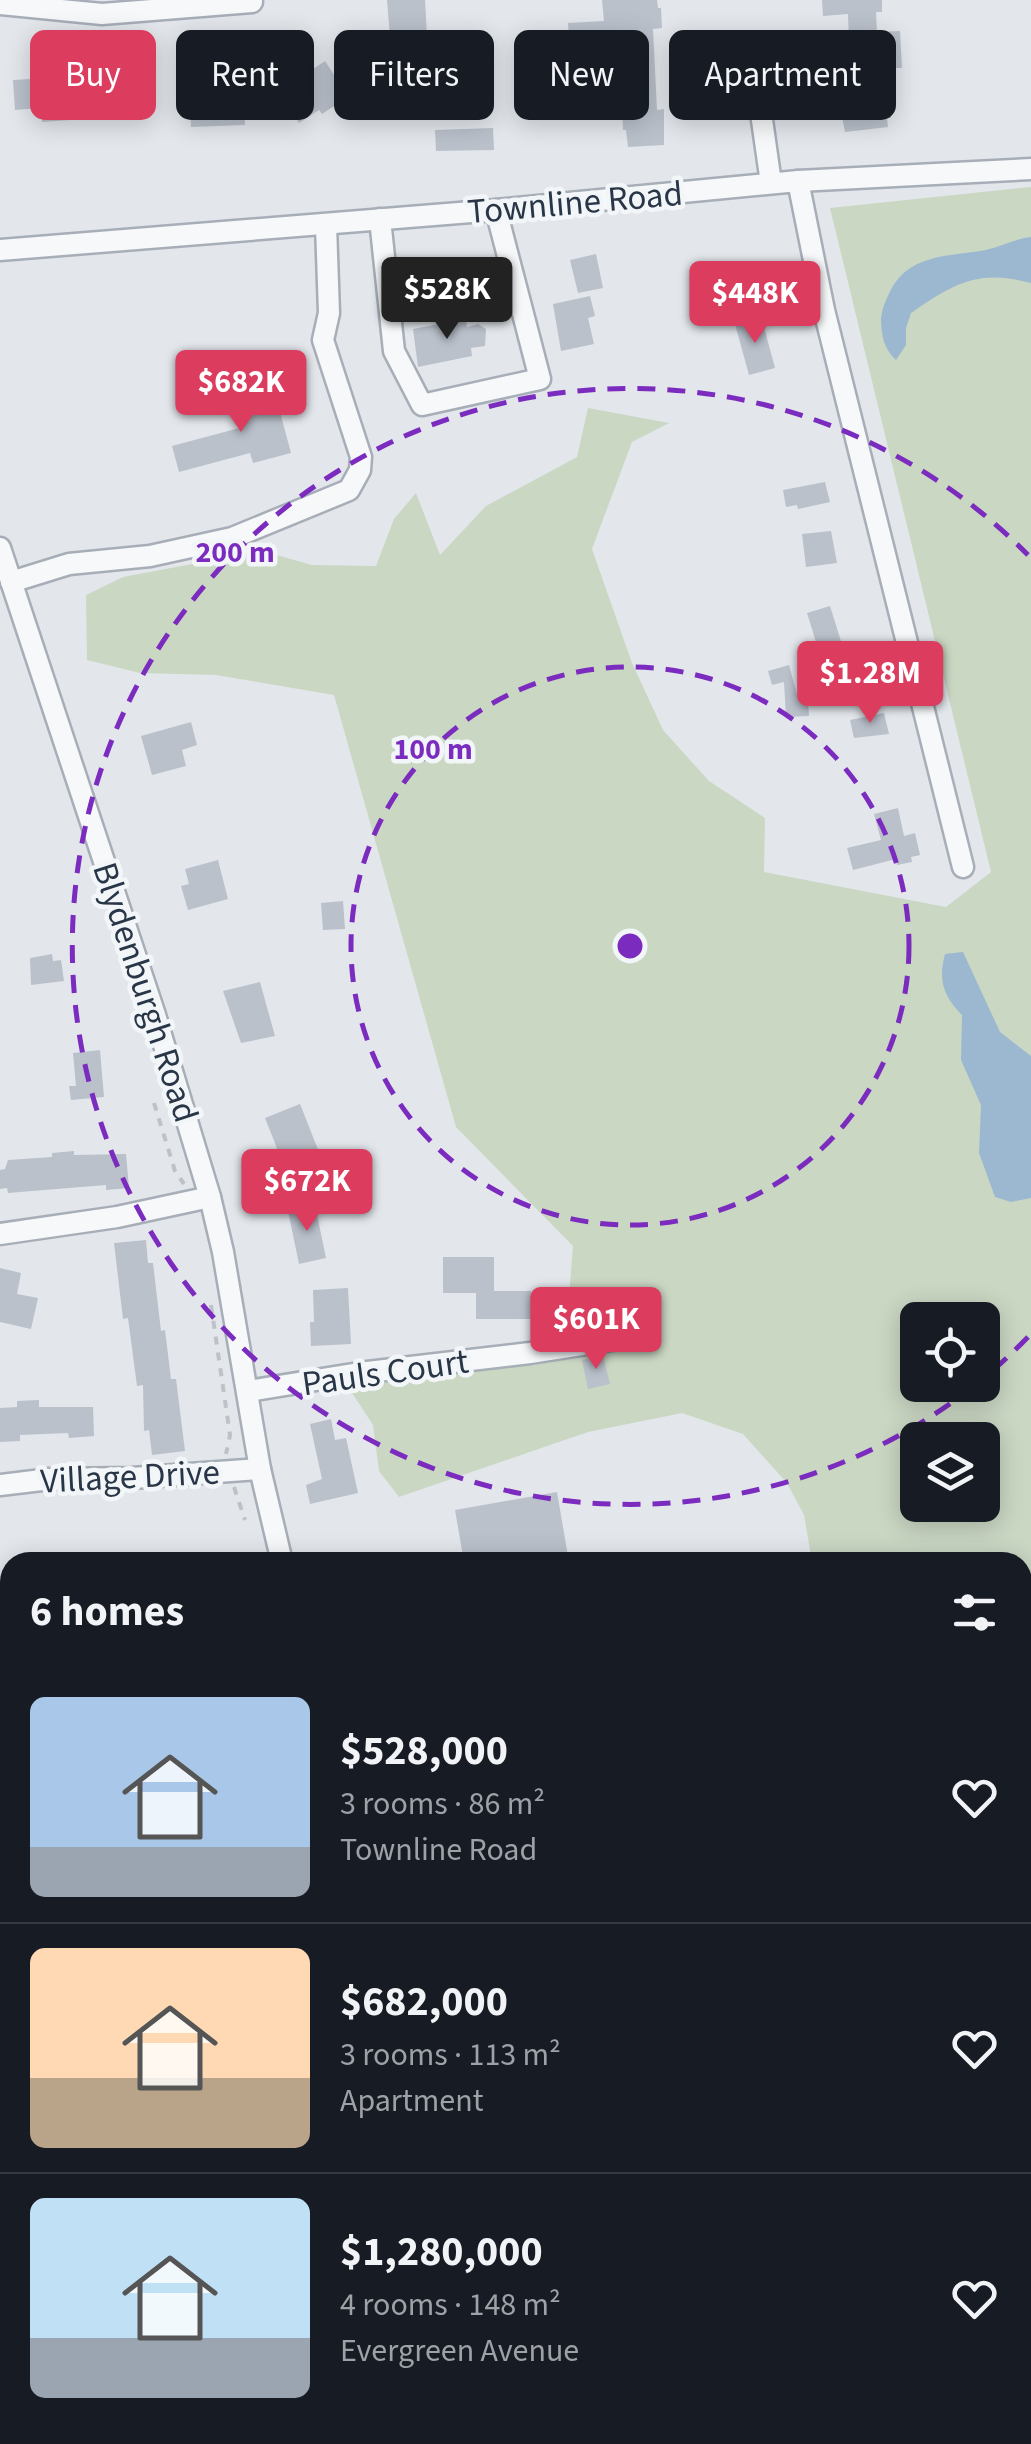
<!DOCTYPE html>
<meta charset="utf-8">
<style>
:root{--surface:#171b24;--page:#242831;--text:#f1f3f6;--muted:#9ea1a6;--line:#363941;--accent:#dc3d5f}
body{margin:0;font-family:"Source Sans 3",sans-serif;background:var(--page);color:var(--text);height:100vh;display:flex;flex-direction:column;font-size:38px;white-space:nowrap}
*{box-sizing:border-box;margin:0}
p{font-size:32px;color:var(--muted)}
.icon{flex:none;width:55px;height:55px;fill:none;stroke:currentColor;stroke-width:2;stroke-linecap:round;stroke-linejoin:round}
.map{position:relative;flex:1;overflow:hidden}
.panel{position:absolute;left:0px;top:1552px;width:1032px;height:892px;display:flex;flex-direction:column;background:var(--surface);border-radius:30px 30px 0 0;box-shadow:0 5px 25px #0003}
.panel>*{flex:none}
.banner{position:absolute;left:30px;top:30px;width:972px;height:90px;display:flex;gap:20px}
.buttons{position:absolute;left:900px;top:1302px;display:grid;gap:20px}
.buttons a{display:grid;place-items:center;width:100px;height:100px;border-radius:15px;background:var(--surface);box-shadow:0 5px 25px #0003;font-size:50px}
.price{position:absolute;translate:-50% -85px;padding:0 22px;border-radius:10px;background:var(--accent);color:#fff;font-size:32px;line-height:65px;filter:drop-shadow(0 2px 5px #0008)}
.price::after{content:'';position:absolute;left:50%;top:60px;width:30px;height:22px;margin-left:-15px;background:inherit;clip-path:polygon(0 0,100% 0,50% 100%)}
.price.selected{background:#222;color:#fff}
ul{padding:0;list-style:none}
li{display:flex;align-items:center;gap:30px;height:250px;padding:0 30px}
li+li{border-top:2px solid var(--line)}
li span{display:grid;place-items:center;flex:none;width:280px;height:200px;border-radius:15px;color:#555}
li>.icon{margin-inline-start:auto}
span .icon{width:120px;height:120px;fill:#fffc;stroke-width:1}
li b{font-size:42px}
h2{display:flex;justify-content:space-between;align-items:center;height:120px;padding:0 30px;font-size:42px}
.tag{padding:0 35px;border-radius:15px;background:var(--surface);box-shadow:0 5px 25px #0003;font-size:35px;line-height:90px}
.tag.selected{background:var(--accent);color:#fff}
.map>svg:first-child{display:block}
.green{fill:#cad7c3;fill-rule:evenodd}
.water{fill:#9bb8d0}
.building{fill:#bac1cb}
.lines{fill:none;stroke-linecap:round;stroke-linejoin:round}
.minor-casing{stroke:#a7aeb7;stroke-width:25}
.path{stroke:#bdc2c8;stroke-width:4;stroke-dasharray:8 8;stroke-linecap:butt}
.minor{stroke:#f6f8fa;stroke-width:20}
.ring{fill:none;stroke:#7b2cbf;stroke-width:5;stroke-dasharray:18 12}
.labels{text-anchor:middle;stroke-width:9;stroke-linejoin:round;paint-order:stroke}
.street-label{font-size:35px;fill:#293647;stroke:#f3f6f9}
.centre{fill:#7b2cbf;stroke:#f3f6f9;stroke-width:5}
.ring-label{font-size:30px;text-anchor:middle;font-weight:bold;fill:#7b2cbf;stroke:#f3f6f9;stroke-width:9;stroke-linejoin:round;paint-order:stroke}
</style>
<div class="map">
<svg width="1031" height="2444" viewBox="0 0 1031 2444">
<rect width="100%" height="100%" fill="#e3e7ec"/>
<g class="green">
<path d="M1031 187V1825L1023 1826 1022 1562H812L804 1515 787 1483 743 1434 682 1413 588 1432 399 1497 379 1471 373 1425 345 1382 559 1357 567 1322 573 1246 456 1127 334 695 216 675 140 673 87 660 86 595 123 577 262 551 312 565 376 566 394 519 416 493 440 555 486 506 577 457 588 408 669 423 632 442 592 549 632 663 663 730 709 781 765 818 764 872 946 907 991 872 830 208ZM918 1320H982V1385H918ZM918 1440H982V1505H918Z"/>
<path d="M0 1699 10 1718V1850L0 1851Z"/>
<path d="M1023 2361 1031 2366V2444H1004L1002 2439C921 2438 839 2433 757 2436 640 2440 524 2444 407 2435H1022Z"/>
</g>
<g class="water">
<path d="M1031 237V283C978 269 955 283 911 313L906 328V345L896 360C884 349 881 335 881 319 882 310 884 304 888 296 906 253 947 257 986 250 1002 246 1015 239 1031 237Z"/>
<path d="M963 952 1000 1032 1031 1056V1198L1011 1202 995 1197 979 1153 981 1105 961 1060 962 1015C943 996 938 980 945 954Z"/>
</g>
<g class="building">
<path d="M387 0H425L427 35 390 38Z"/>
<path d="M602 0H657L658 8H661L662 28 653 29 657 110 664 109V145L628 147 626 130H623L621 83H609L607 39 569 38 568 23 604 21Z"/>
<path d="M822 0H882V12H876L877 32 900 31 902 68H889L890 76H887L891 118H887L888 127 845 132 838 97 851 95 848 14 823 16Z"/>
<path d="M325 61 344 90 341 96 343 100 322 114 319 110 299 123 279 92Z"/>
<path d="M151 76 152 107 102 108V77Z"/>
<path d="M67 77 70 120 42 122 41 108 15 110 13 80Z"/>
<path d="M244 96 245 125 191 127 190 98Z"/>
<path d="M493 128 494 150 436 151 435 130Z"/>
<path d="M596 254 603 288 578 293 570 260Z"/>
<path d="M590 296 595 316 588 318 594 344 561 351 553 304Z"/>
<path d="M761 316 775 368 749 375 735 324Z"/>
<path d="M466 319 467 327 478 324 486 329 485 346 471 348 472 356 418 367 413 329Z"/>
<path d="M273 386 291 453 253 463 250 453 179 472 172 446 243 427 235 396Z"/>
<path d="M825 482 830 502 798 509 797 505 786 507 783 490Z"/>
<path d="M831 531 837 563 806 567 802 534Z"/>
<path d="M830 606 844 651 821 658 807 613Z"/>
<path d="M789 665 798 698H808L809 716 786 717 784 682 772 685 768 671Z"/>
<path d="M884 713 889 734 854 738 850 720Z"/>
<path d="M191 722 197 745 182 750 186 766 152 775 141 736Z"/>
<path d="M898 808 904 836 915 833 920 855 911 857 912 862 897 865 896 859 853 870 847 848 881 840 874 814Z"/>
<path d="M218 860 228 899 188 910 181 886 189 884 185 869Z"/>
<path d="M343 901 345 929 323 930 321 903Z"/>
<path d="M52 954 53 961 61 960 64 981 31 985 30 958Z"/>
<path d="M260 982 275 1036 241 1043 223 991Z"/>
<path d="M100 1050 104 1097 71 1100 69 1086H76L73 1053Z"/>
<path d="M300 1104 319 1152 284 1166 265 1118Z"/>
<path d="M74 1151V1155L126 1154 129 1188 106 1190V1185L8 1193 7 1188 0 1189V1170L5 1169 8 1160 52 1157V1153Z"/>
<path d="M315 1205 326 1258 299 1264 288 1211Z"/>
<path d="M146 1240 148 1263H153L161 1331 165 1330 171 1379H176L185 1451 152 1455 149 1430 144 1431 143 1385 137 1386 128 1318 123 1319 114 1243Z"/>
<path d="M443 1257H494V1291H531V1319H476V1293H443Z"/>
<path d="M0 1268 21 1273 17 1294 38 1298 31 1329 0 1322Z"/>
<path d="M348 1288 351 1344 311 1346 310 1322H314L313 1290Z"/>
<path d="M603 1356 610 1384 588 1389 582 1360Z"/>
<path d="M39 1400V1407H93L94 1436 69 1438 68 1433 20 1435V1441L0 1442V1408L17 1407V1401Z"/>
<path d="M331 1419 335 1440 346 1438 358 1493 310 1504 306 1485 322 1479 310 1424Z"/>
<path d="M557 1492 569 1562H464L455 1510Z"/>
</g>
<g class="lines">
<g class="minor-casing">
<g id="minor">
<path d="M0 4 102 14 252 2"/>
<path d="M753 57 771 183"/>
<path d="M798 181 824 310 963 867"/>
<path d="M380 219 394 351 422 405 540 379 496 210"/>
<path d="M0 250 496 210 798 181 1031 169"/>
<path d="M0 548 155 1015 210 1197 223 1252 260 1469 282 1562"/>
<path d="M11 582 69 564 150 556 232 538 349 490 360 470 361 457 323 340 329 313 326 225"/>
<path d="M0 1234 117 1217 210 1197"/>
<path d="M248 1391 359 1373 530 1353 613 1340 636 1324"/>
<path d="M0 1485 50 1479 132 1478 260 1469"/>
<path d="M0 1675 10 1676"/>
<path d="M0 2058 10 2062"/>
<path d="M1031 2081V2110"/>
<path d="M280 2435 281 2444"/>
<path d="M332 2435V2444"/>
</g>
</g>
<g class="path">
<path d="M154 1103 175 1171 184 1184"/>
<path d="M211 1305 230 1435 226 1454"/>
<path d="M234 1487 245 1520"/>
</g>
<use href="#minor" class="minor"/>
</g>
<g class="ring">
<circle cx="630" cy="946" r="279"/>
<path d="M1028 1337A558 558 0 0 1 985 1377M974 1386A558 558 0 1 1 1028 555"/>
</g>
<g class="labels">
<g class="street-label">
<text transform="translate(575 202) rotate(-5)" y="12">Townline Road</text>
<text transform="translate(146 992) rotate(72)" y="12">Blydenburgh Road</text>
<text transform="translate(385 1372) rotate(-8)" y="12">Pauls Court</text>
<text transform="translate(130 1476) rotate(-3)" y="12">Village Drive</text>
</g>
</g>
<circle cx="630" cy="946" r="15" class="centre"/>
<g class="ring-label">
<text x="235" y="562">200 m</text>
<text x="433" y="759">100 m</text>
</g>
</svg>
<div class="buttons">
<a><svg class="icon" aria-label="locate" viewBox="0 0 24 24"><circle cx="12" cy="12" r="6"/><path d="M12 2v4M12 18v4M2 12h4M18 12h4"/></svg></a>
<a><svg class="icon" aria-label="layers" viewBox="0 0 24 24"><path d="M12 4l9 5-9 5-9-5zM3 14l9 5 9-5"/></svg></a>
</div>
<b class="price selected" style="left:447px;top:342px">$528K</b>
<b class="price" style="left:755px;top:346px">$448K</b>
<b class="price" style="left:241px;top:435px">$682K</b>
<b class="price" style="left:870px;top:726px">$1.28M</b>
<b class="price" style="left:307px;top:1234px">$672K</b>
<b class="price" style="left:596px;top:1372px">$601K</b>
<div class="banner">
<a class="tag selected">Buy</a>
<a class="tag">Rent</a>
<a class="tag">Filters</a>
<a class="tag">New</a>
<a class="tag">Apartment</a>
</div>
<section class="panel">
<h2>6 homes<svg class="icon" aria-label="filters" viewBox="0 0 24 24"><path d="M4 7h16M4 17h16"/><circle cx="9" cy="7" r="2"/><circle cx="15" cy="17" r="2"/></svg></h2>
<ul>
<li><span style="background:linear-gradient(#a9c7e8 75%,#9aa5b1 0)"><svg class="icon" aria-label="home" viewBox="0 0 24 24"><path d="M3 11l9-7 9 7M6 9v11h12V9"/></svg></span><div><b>$528,000</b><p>3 rooms · 86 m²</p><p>Townline Road</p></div><svg class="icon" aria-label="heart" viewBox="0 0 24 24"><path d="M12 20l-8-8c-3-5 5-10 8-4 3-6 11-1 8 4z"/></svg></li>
<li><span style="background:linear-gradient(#ffd9b3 65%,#b9a48a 0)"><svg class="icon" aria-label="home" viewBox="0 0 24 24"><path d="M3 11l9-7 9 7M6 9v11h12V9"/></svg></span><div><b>$682,000</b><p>3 rooms · 113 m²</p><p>Apartment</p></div><svg class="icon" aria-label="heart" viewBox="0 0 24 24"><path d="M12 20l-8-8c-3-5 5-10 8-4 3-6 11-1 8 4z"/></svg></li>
<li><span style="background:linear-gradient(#bfe0f5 70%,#9aa5b1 0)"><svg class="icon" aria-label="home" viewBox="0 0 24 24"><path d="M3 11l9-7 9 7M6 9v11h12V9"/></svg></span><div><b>$1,280,000</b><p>4 rooms · 148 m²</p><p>Evergreen Avenue</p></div><svg class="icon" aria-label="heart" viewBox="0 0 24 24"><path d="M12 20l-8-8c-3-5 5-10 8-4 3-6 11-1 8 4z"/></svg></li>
</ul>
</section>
</div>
